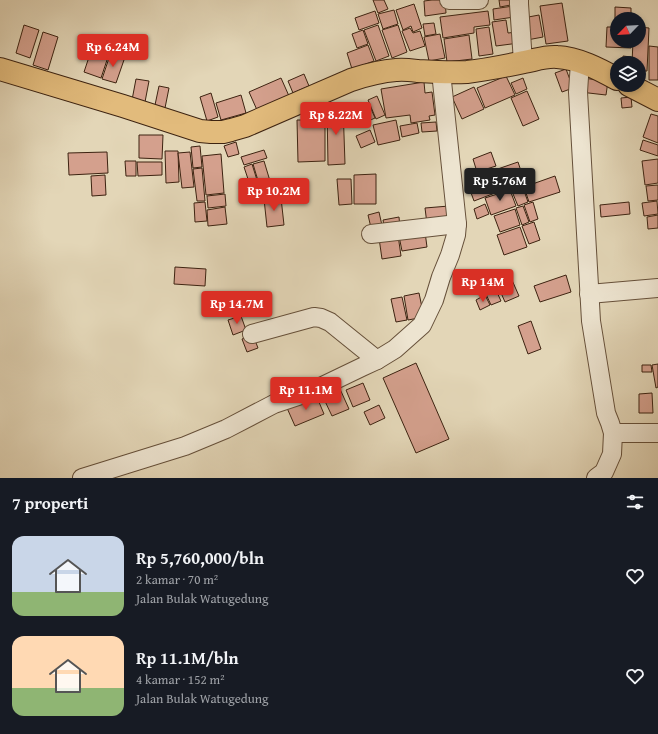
<!DOCTYPE html>
<html lang="id">
<meta charset="utf-8">
<style>
:root{--surface:#171b24;--page:#242831;--text:#f1f3f6;--muted:#9ea1a6;--accent:#d93025}
body{margin:0;font-family:"Gentium Book Plus",serif;background:var(--page);color:var(--text);height:100vh;display:flex;flex-direction:column;font-size:15px;white-space:nowrap}
*{box-sizing:border-box;margin:0}
p{font-size:13px;color:var(--muted)}
.icon{flex:none;width:22px;height:22px;fill:none;stroke:currentColor;stroke-width:2;stroke-linecap:round;stroke-linejoin:round}
.map{position:relative;height:478px;overflow:hidden}
.details{display:flex;flex-direction:column;background:var(--surface);flex:1}
.details>*{flex:none}
.needle{width:26px;rotate:245deg}
.controls{position:absolute;left:610px;top:12px;display:grid;gap:8px}
.controls a{display:grid;place-items:center;width:36px;height:36px;border-radius:50%;background:var(--surface);box-shadow:0 2px 6px #0003;font-size:20px}
.price{position:absolute;translate:-50% -34px;padding:0 9px;border-radius:4px;background:var(--accent);color:#fff;font-size:13px;line-height:26px;filter:drop-shadow(0 1px 2px #0008)}
.price::after{content:'';position:absolute;left:50%;top:24px;width:12px;height:9px;margin-left:-6px;background:inherit;clip-path:polygon(0 0,100% 0,50% 100%)}
.price.active{background:#222;color:#fff}
ul{padding:0;list-style:none}
li{display:flex;align-items:center;gap:12px;height:100px;padding:0 12px}
li span{display:grid;place-items:center;flex:none;width:112px;height:80px;border-radius:12px;color:#555}
li>.icon{margin-inline-start:auto}
span .icon{width:48px;height:48px;fill:#fffc;stroke-width:1}
li b{font-size:17px}
h2{display:flex;justify-content:space-between;align-items:center;height:48px;padding:0 12px;font-size:17px}
.map>svg:first-child{display:block}
.building{fill:#d4a08d;stroke:#3d2311}
.lines{fill:none;stroke-linecap:round;stroke-linejoin:round}
.minor-casing{stroke:#66503a;stroke-width:20}
.major-casing{stroke:#3d2311;stroke-width:24}
.minor{stroke:#ede4d0;stroke-width:18}
.major{stroke:#e2bb7c;stroke-width:22}
</style>
<div class="map">
<svg width="658" height="478" viewBox="0 0 658 478">
<rect width="100%" height="100%" fill="#e3d6b7"/>
<filter id="stains"><feTurbulence type="fractalNoise" baseFrequency=".005" numOctaves="4"/><feColorMatrix values="0 0 0 0 .2 0 0 0 0 .09 0 0 0 0 .02 0 0 0 .5 -.17"/></filter>
<radialGradient id="worn" r=".72"><stop offset=".6" stop-color="#630" stop-opacity="0"/><stop offset="1" stop-color="#630" stop-opacity=".3"/></radialGradient>
<g class="building">
<path d="M373 0H384L388 9 378 13Z"/>
<path d="M432 0H445L446 13 425 16 424 1Z"/>
<path d="M499 0H515L516 4 500 7Z"/>
<path d="M562 3 568 41 546 44 540 6Z"/>
<path d="M414 4 422 28 413 32 411 26 403 30 396 10Z"/>
<path d="M513 6 514 17 494 20 493 9Z"/>
<path d="M615 7 631 8V19H617V26H615Z"/>
<path d="M394 10 398 24 383 29 378 14Z"/>
<path d="M375 11 379 23 359 30 355 18Z"/>
<path d="M488 11 490 25 474 27V33L443 38 440 17Z"/>
<path d="M539 15 543 37 527 40 523 18Z"/>
<path d="M506 20 508 33 517 32 519 43 496 46 492 22Z"/>
<path d="M434 23 436 34 425 36 423 24Z"/>
<path d="M24 25 39 30 30 58 16 53Z"/>
<path d="M378 25 389 56 376 61 364 30Z"/>
<path d="M398 25 407 52 392 58 382 30Z"/>
<path d="M489 27 493 54 479 56 476 29Z"/>
<path d="M607 27H617V41H631V48L606 47Z"/>
<path d="M639 27 649 28 647 71H639V63H632L633 41H639Z"/>
<path d="M410 28 413 33 420 31 425 46 410 51 402 31Z"/>
<path d="M363 30 368 44 357 48 352 34Z"/>
<path d="M43 32 58 37 48 70 33 65Z"/>
<path d="M440 34 445 58 429 61 424 37Z"/>
<path d="M469 35 472 59 447 62 444 39Z"/>
<path d="M93 45 110 51 101 78 84 72Z"/>
<path d="M368 45 374 61 352 69 347 53Z"/>
<path d="M649 46 658 47V80H649Z"/>
<path d="M111 52 125 57 116 83 102 79Z"/>
<path d="M623 56 631 57V63H623Z"/>
<path d="M566 69 573 88 562 92 555 73Z"/>
<path d="M304 74 309 86 293 93 288 81Z"/>
<path d="M506 76 515 95 485 108 477 88Z"/>
<path d="M281 78 289 96 257 110 249 92Z"/>
<path d="M523 78 527 89 516 94 511 83Z"/>
<path d="M582 78 608 81 606 95 580 92Z"/>
<path d="M136 79 149 81 145 102 132 100Z"/>
<path d="M424 82 425 93 432 92 435 115 429 116 430 120 411 123 410 115 386 118 381 89Z"/>
<path d="M159 86 169 88 165 108 155 105Z"/>
<path d="M474 87 484 109 462 119 452 97Z"/>
<path d="M527 91 539 119 523 126 511 98Z"/>
<path d="M211 93 218 117 207 121 200 97Z"/>
<path d="M241 95 246 113 221 120 216 103Z"/>
<path d="M377 96 385 115 376 119 368 100Z"/>
<path d="M631 97 632 107 622 108 621 98Z"/>
<path d="M369 104 375 118 366 122 361 108Z"/>
<path d="M343 106 345 164 328 165 327 107Z"/>
<path d="M651 114 658 116V143L643 137Z"/>
<path d="M297 120H325V161L298 162Z"/>
<path d="M396 120 400 140 378 145 373 125Z"/>
<path d="M436 122 437 131 422 132 421 123Z"/>
<path d="M417 123 419 133 402 137 400 126Z"/>
<path d="M370 130 375 142 361 148 356 136Z"/>
<path d="M139 135H163L162 159 139 158Z"/>
<path d="M643 140 658 145V156L640 150Z"/>
<path d="M236 142 239 154 228 157 224 146Z"/>
<path d="M200 146 202 167 193 168 191 147Z"/>
<path d="M264 150 267 158 244 165 241 157Z"/>
<path d="M165 151H178L179 182 166 183Z"/>
<path d="M107 152 108 173 69 175 68 153Z"/>
<path d="M190 152 194 187 182 188 178 153Z"/>
<path d="M491 152 496 166 477 172 473 159Z"/>
<path d="M221 154 224 193 206 195 202 156Z"/>
<path d="M658 159V183L645 185 642 161Z"/>
<path d="M125 161H136V176H126Z"/>
<path d="M264 161 270 181 259 184 253 164Z"/>
<path d="M137 162H162V175L138 176Z"/>
<path d="M518 162 525 183 497 193 489 172Z"/>
<path d="M252 164 257 180 249 182 244 167Z"/>
<path d="M202 168 205 201H197L193 169Z"/>
<path d="M488 171 495 193 474 201 466 179Z"/>
<path d="M376 174V204H354V175Z"/>
<path d="M105 175 106 195 92 196 91 176Z"/>
<path d="M555 176 560 192 529 202 524 187Z"/>
<path d="M337 179H351L352 204 339 205Z"/>
<path d="M522 185 528 202 518 206 511 189Z"/>
<path d="M658 185V200L648 201 646 186Z"/>
<path d="M510 190 516 206 491 215 485 198Z"/>
<path d="M225 194 226 206 208 208 207 196Z"/>
<path d="M281 198 284 225 267 227 264 199Z"/>
<path d="M657 201 658 214 644 216 642 203Z"/>
<path d="M205 202 207 221 195 222 194 203Z"/>
<path d="M533 202 538 219 530 222 524 205Z"/>
<path d="M629 202 630 214 601 217 600 205Z"/>
<path d="M485 204 489 214 477 219 474 209Z"/>
<path d="M449 206 450 222 427 224 425 208Z"/>
<path d="M523 206 529 222 522 225 516 208Z"/>
<path d="M225 207 227 224 208 226 207 210Z"/>
<path d="M515 209 520 225 500 232 494 216Z"/>
<path d="M379 212 383 230 372 232 368 215Z"/>
<path d="M658 215V228L648 229 647 217Z"/>
<path d="M399 217 400 228 385 230 383 220Z"/>
<path d="M534 222 540 240 529 244 522 226Z"/>
<path d="M520 227 527 247 504 255 497 235Z"/>
<path d="M425 232 427 247 402 251 399 236Z"/>
<path d="M398 235 401 256 382 259 379 238Z"/>
<path d="M175 267 206 269 205 286 174 284Z"/>
<path d="M508 271 519 296 505 302 494 277Z"/>
<path d="M489 275 501 301 491 305 479 279Z"/>
<path d="M566 275 571 292 540 302 534 286Z"/>
<path d="M419 293 424 317 408 320 404 296Z"/>
<path d="M485 295 490 305 480 310 476 300Z"/>
<path d="M402 297 407 320 396 322 391 299Z"/>
<path d="M241 316 246 330 233 335 228 320Z"/>
<path d="M531 321 541 349 528 354 518 326Z"/>
<path d="M253 335 258 348 247 352 242 339Z"/>
<path d="M416 363 449 439 416 453 383 378Z"/>
<path d="M658 364V387L656 388 652 365Z"/>
<path d="M642 365H651L652 372H642Z"/>
<path d="M363 383 370 400 353 407 346 390Z"/>
<path d="M340 389 349 409 332 416 323 397Z"/>
<path d="M652 393 653 413H639V394Z"/>
<path d="M316 395 324 414 295 426 287 408Z"/>
<path d="M379 405 385 418 370 425 364 412Z"/>
</g>
<g class="lines">
<g class="minor-casing">
<g id="minor">
<path d="M449 0H479"/>
<path d="M519 0V4L523 62"/>
<path d="M580 62 578 92 591 321 606 413 610 423 613 433 612 454 604 472 596 478"/>
<path d="M371 234 457 224"/>
<path d="M589 294 658 288"/>
<path d="M252 334 314 317 321 318 330 322 377 360"/>
<path d="M613 433H658"/>
<path d="M82 478 185 446 226 429 274 404 310 392 362 367 377 360 395 349 422 325 434 300 441 277 450 255 456 235 457 224 441 72"/>
</g>
</g>
<g class="major-casing">
<g id="major">
<path d="M0 69 123 106 200 131 211 132H223L231 130 245 126 351 80C366 75 381 71 396 70 403 69 410 70 418 71 434 72 450 73 467 72 486 70 505 66 524 62 535 60 546 56 557 57 578 58 599 69 617 79"/>
<path d="M629 85 658 100"/>
</g>
</g>
<use href="#minor" class="minor"/>
<use href="#major" class="major"/>
</g>
<rect width="100%" height="100%" filter="url(#stains)"/>
<rect width="100%" height="100%" fill="url(#worn)"/>
</svg>
<div class="controls">
<a><svg class="needle" viewBox="-14 -14 28 28"><path d="M0-13l5 13h-10z" fill="#e53935"/><path d="M0 13l5-13h-10z" fill="#9ea1a6"/></svg></a>
<a><svg class="icon" aria-label="layers" viewBox="0 0 24 24"><path d="M12 4l9 5-9 5-9-5zM3 14l9 5 9-5"/></svg></a>
</div>
<b class="price" style="left:113px;top:68px">Rp 6.24M</b>
<b class="price" style="left:336px;top:136px">Rp 8.22M</b>
<b class="price active" style="left:500px;top:202px">Rp 5.76M</b>
<b class="price" style="left:274px;top:212px">Rp 10.2M</b>
<b class="price" style="left:483px;top:303px">Rp 14M</b>
<b class="price" style="left:237px;top:325px">Rp 14.7M</b>
<b class="price" style="left:306px;top:411px">Rp 11.1M</b>
</div>
<section class="details">
<h2>7 properti<svg class="icon" aria-label="filters" viewBox="0 0 24 24"><path d="M4 7h16M4 17h16"/><circle cx="9" cy="7" r="2"/><circle cx="15" cy="17" r="2"/></svg></h2>
<ul>
<li><span style="background:linear-gradient(#c9d6e8 70%,#8fb573 0)"><svg class="icon" aria-label="home" viewBox="0 0 24 24"><path d="M3 11l9-7 9 7M6 9v11h12V9"/></svg></span><div><b>Rp 5,760,000/bln</b><p>2 kamar · 70 m²</p><p>Jalan Bulak Watugedung</p></div><svg class="icon" aria-label="heart" viewBox="0 0 24 24"><path d="M12 20l-8-8c-3-5 5-10 8-4 3-6 11-1 8 4z"/></svg></li>
<li><span style="background:linear-gradient(#ffd9b3 65%,#8fb573 0)"><svg class="icon" aria-label="home" viewBox="0 0 24 24"><path d="M3 11l9-7 9 7M6 9v11h12V9"/></svg></span><div><b>Rp 11.1M/bln</b><p>4 kamar · 152 m²</p><p>Jalan Bulak Watugedung</p></div><svg class="icon" aria-label="heart" viewBox="0 0 24 24"><path d="M12 20l-8-8c-3-5 5-10 8-4 3-6 11-1 8 4z"/></svg></li>
</ul>
</section>
